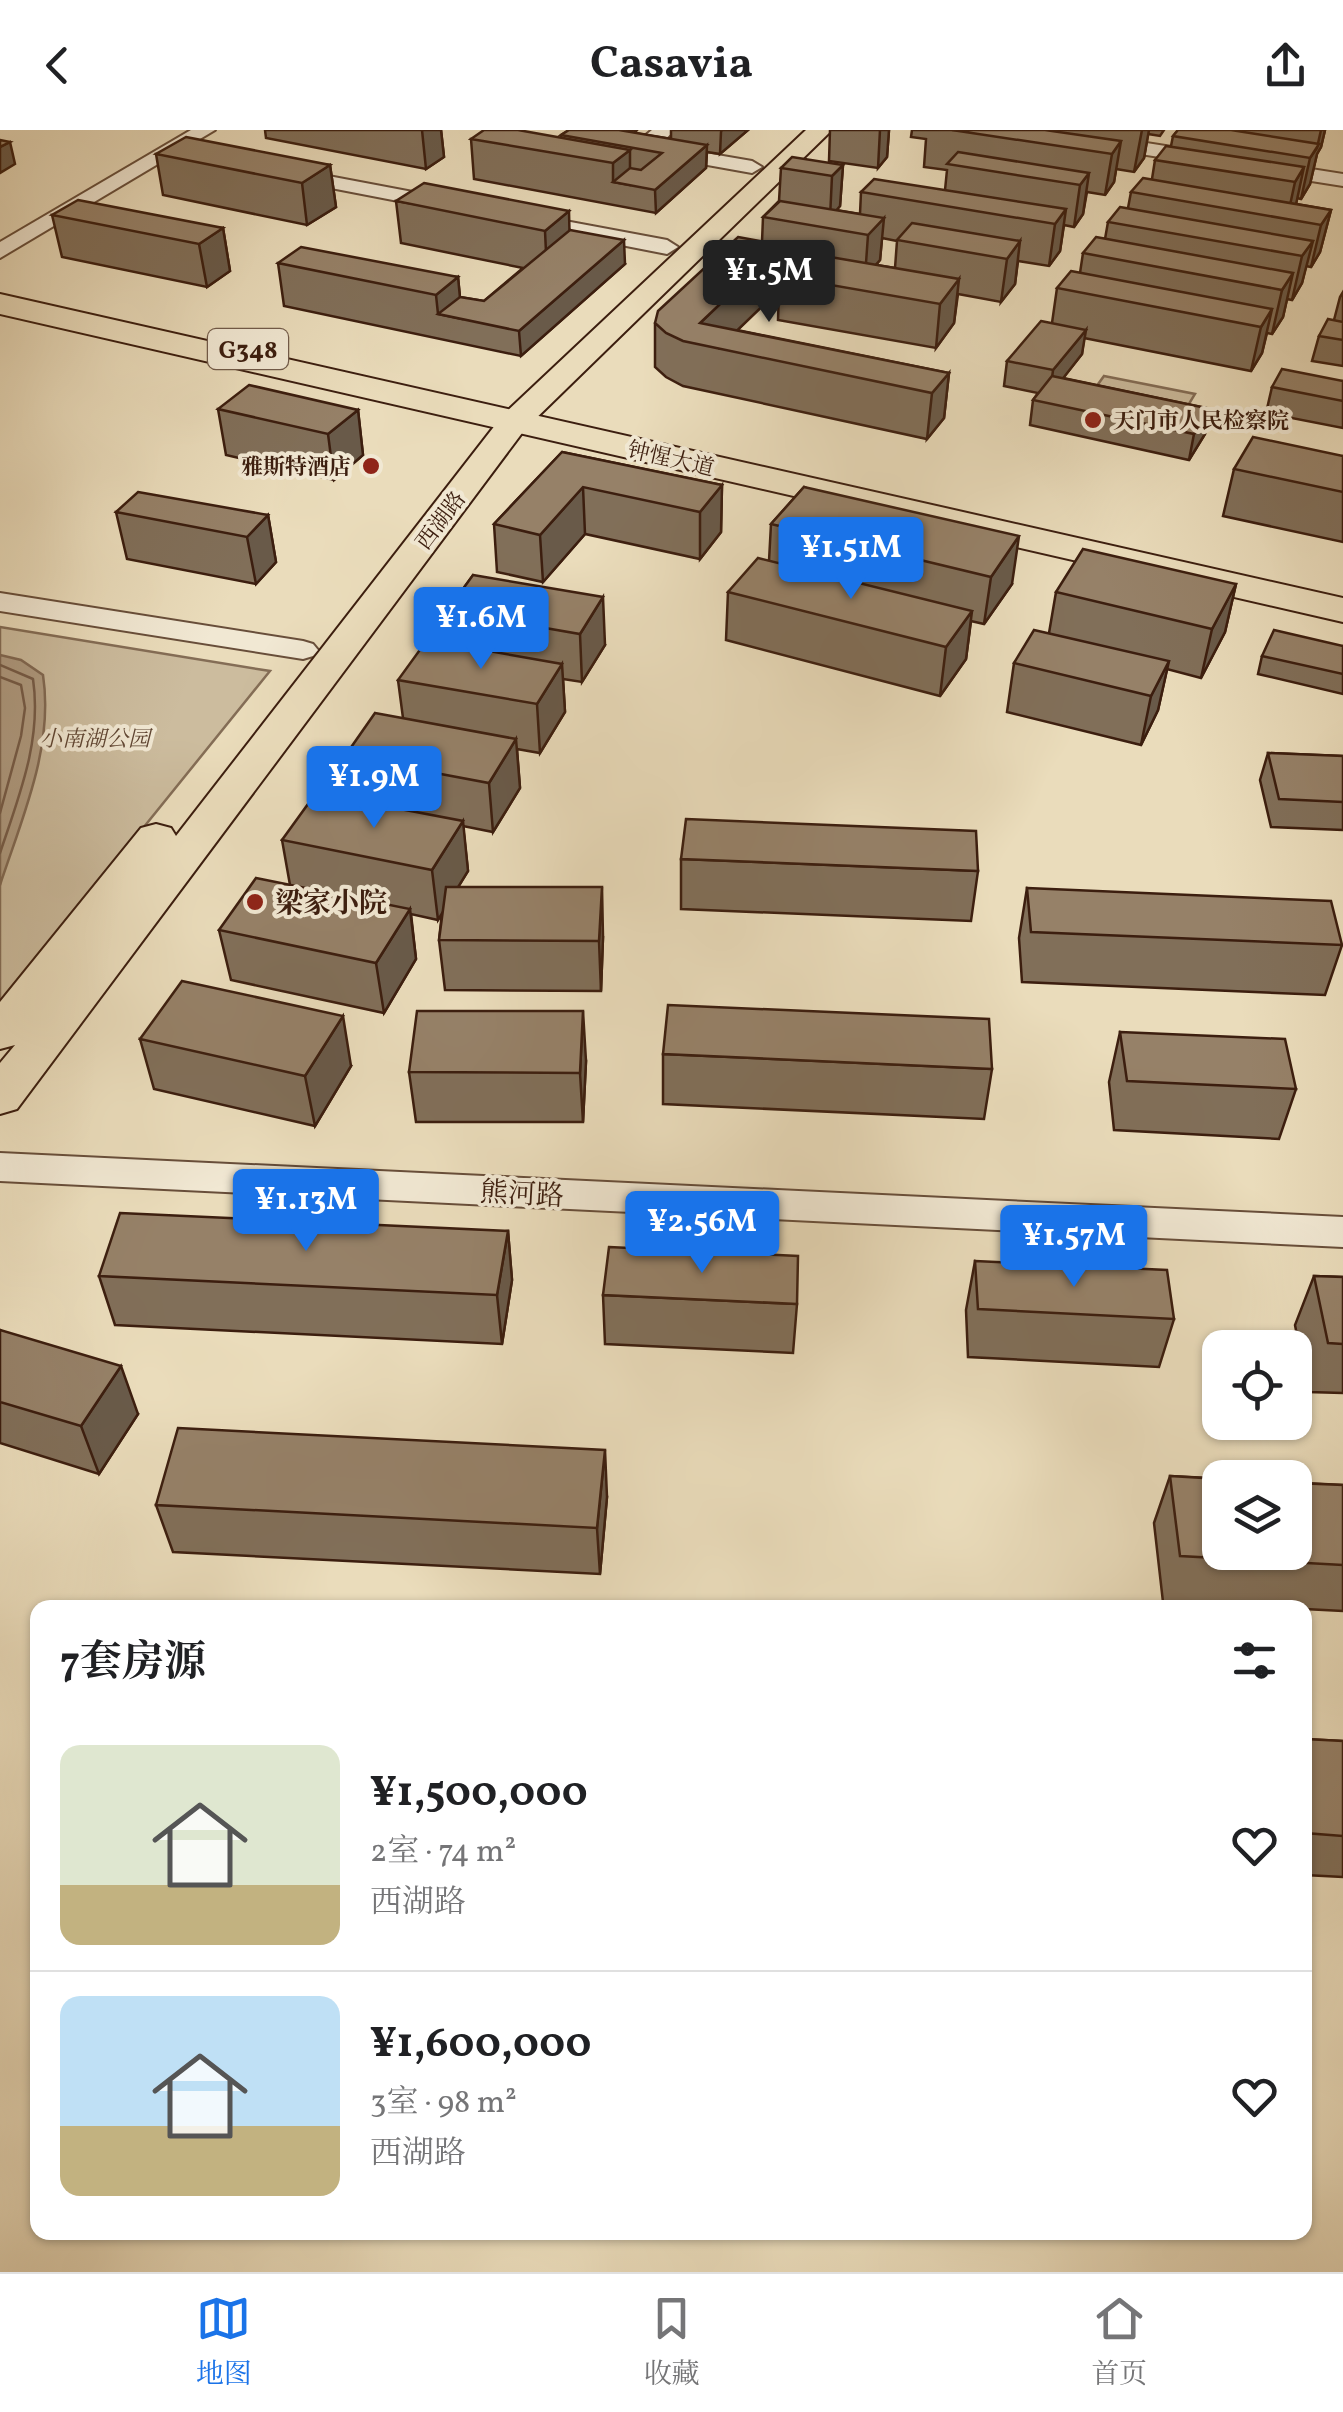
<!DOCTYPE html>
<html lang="zh">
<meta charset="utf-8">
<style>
:root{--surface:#fff;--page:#f6f6f6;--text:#202124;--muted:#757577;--line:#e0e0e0;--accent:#1a73e8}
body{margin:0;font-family:Vollkorn,"Noto Serif SC",serif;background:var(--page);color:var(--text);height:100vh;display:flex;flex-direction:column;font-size:38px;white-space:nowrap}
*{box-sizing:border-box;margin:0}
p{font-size:32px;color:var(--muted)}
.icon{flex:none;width:55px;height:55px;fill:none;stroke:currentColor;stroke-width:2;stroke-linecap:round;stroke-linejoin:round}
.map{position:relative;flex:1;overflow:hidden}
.details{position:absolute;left:30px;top:1470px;width:1282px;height:640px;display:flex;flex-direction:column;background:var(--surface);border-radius:20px;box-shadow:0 2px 8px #0004}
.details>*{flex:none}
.buttons{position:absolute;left:1202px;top:1200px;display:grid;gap:20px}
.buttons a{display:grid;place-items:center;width:110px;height:110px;border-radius:20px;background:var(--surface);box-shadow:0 2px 8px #0004;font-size:50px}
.price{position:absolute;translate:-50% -85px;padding:0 22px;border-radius:10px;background:var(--accent);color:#fff;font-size:32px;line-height:65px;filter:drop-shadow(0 2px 5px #0008)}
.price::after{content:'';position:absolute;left:50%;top:60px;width:30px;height:22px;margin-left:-15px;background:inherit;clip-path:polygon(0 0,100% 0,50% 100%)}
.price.on{background:#222;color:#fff}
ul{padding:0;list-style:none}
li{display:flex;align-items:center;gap:30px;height:250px;padding:0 30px}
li+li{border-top:2px solid var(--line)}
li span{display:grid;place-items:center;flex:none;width:280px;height:200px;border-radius:20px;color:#555}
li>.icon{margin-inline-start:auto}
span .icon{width:120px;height:120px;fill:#fffc;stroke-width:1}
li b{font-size:42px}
h2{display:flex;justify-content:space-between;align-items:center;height:120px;padding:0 30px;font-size:42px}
header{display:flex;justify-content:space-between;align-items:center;height:130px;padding:0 30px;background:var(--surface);font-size:45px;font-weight:700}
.tabs{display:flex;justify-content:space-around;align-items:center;height:140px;border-top:2px solid var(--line);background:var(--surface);font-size:28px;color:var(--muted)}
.tabs a{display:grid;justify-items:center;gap:5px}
.tabs .on{color:var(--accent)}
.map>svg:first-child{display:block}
.green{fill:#ccbc9e;stroke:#846d56;stroke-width:2.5}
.water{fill:#af9b81;stroke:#816953;stroke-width:2.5}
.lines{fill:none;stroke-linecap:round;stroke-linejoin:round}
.shore{stroke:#765c48;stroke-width:2.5}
.minor-casing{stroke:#684e3a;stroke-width:4}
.major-casing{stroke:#3c1e0f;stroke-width:4}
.highway-casing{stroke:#3c1e0f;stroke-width:4}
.minor{fill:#f1e8d3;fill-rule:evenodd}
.major{fill:#eadcbb;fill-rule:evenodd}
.highway{fill:#eadcbb;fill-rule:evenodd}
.wall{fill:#816f59;stroke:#3c1e0f;stroke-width:2.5;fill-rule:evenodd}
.shaded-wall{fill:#695a49;stroke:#3c1e0f;stroke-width:2.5}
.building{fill:#968168;stroke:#3c1e0f;stroke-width:2.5}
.poi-dot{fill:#8f2418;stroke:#f1e8d3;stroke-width:4}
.labels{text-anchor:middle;stroke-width:8;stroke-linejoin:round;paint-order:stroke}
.far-poi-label{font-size:22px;font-weight:bold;fill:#3c1e0f;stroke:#f1e8d3;text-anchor:start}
.far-street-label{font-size:22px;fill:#3c1e0f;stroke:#f1e8d3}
.far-park-label{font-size:22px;font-style:italic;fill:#604633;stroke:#f1e8d3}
.shield{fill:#f1e8d3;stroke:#725b4a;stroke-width:2.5}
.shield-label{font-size:25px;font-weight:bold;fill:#3c1e0f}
.poi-label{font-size:28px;font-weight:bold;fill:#3c1e0f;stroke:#f1e8d3;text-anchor:start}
.street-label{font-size:28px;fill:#3c1e0f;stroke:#f1e8d3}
</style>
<header><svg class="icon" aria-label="back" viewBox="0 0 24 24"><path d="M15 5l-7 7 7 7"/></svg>Casavia<svg class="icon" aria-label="share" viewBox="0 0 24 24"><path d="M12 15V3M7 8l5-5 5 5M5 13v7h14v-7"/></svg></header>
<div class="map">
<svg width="1343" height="2142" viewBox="0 0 1343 2142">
<rect width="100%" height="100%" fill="#eadcbb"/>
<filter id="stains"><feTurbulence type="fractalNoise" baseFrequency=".002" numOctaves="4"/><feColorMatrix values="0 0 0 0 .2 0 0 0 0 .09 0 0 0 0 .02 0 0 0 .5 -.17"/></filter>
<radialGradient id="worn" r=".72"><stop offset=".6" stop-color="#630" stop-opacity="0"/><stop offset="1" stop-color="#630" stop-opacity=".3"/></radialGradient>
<g class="green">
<path d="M1104 246 1195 264 1181 287 1088 268Z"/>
<path d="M0 497 270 541 0 875Z"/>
</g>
<path class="water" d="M0 525 21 530 43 545C54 617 22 688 0 755Z"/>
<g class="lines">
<g class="shore">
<path d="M0 535 33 549C42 610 19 666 0 723"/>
<path d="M0 547 21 555 25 578 21 606 0 683"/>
</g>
<g class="minor-casing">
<g id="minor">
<path d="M191 0H215L0 128V112Z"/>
<path d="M652 0H675L659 15 752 31 762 37 752 43 635 22V14Z"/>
<path d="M1016 0H1064L1343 44V56L1026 6Z"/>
<path d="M281 37 455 70 466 76 455 82 274 47 271 43Z"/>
<path d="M517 82 667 110 678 117 667 124 509 93 506 88Z"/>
<path d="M0 463 303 511 313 514 318 520 313 526 303 529 0 481Z"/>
<path d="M0 1023 1343 1087V1117L0 1051Z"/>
</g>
</g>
<g class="major-casing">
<path id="major" d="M806 0H832L525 299 17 979 0 984V933L15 915 0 919V872L141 698 156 694 171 698 176 706 503 285Z"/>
</g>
<g class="highway-casing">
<path id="highway" d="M0 164 1343 468V492L0 184Z"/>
</g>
<use href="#minor" class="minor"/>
<use href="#major" class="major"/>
<use href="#highway" class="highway"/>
</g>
<g class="wall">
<path d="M265 0H441L444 27 426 39 266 8Z"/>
<path d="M569 0H637L634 3 671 9V0H748L720 24 707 22 706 38 656 83 474 49 471 9 561 8V5Z"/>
<path d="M830 0H889L887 27 878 38 829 31Z"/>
<path d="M912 0H1164L1160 6 1148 4 1144 28 1134 42 1116 39 1114 52 1105 65 1087 62 1083 84 1074 97 1064 95 1060 121 1049 136 1018 131 1015 154 1001 172 958 164 954 193 936 218 778 190 779 160 737 200 949 243 944 288 927 309 683 256 666 247 655 237V193L762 112 763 87 779 71 781 38 843 35 840 76 836 80 860 84 861 62 945 60 947 40 924 37 926 9 911 7ZM882 108 897 111 895 138 876 135 880 130ZM782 132 791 134 781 144Z"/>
<path d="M1178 0H1325L1321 17 1317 24 1310 54 1301 69 1297 68 1296 74 1331 80 1320 122 1311 137 1306 136 1302 153 1292 170 1287 169 1283 187 1272 204 1267 203 1262 223 1251 241 1084 208 1082 224 1063 248 1211 279 1205 304 1189 330 1030 295 1033 270 1038 263 1004 256 1007 231 1052 193 1057 158 1080 143 1083 123 1105 109 1108 92 1128 78 1131 62 1152 49 1155 30 1171 16 1173 6Z"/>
<path d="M156 24 330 35 336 77 307 95 163 65Z"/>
<path d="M396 71 570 100 625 134 521 226 284 176 278 133 458 147 460 167 484 171 523 138 401 113Z"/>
<path d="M52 85 223 98 230 141 207 157 62 127Z"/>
<path d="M1343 162V236L1312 231 1319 206 1334 190 1340 167Z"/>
<path d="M1343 251V298L1266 283 1272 257Z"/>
<path d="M218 279 358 280 363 325 334 350 226 325Z"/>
<path d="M562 322 722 355 721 402 700 429 585 404 543 452 497 442 494 394Z"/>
<path d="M1343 326V412L1223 386 1234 339Z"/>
<path d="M804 357 1012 454 984 494 971 491 966 529 940 566 726 510 728 462 769 431 771 394Z"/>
<path d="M116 382 268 385 276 432 256 454 127 429Z"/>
<path d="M473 445 605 515 582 552 563 549 565 582 540 623 517 619 520 658 493 702 463 696 468 741 458 757 603 807 601 861 445 860 439 810 442 783 438 790 411 784 416 829 384 883 231 850 219 800 290 755 282 710 351 670 345 626 403 588 398 550 450 514 447 481Z"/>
<path d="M1236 454 1225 502 1201 548 1167 539 1158 580 1141 615 1007 582 1014 533 1049 503 1056 462Z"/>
<path d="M1343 516V564L1258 544 1262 526Z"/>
<path d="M1268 623 1343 626V700L1271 697 1260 650Z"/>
<path d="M681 729 978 741 971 791 681 779Z"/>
<path d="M1027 758 1342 815 1325 865 1022 852 1019 808Z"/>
<path d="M1120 902 1296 959 1279 1009 1114 1000 1109 952Z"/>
<path d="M140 909 351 936 315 996 154 959Z"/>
<path d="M663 924 992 939 984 989 663 974Z"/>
<path d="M586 931 583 992H416L409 942Z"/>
<path d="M508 1101 512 1150 502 1214 115 1195 99 1146Z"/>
<path d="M975 1131 1174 1189 1159 1237 968 1227 966 1180Z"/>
<path d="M1314 1146 1343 1147V1263L1308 1262 1295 1195Z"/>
<path d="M603 1165 797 1174 793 1223 605 1214Z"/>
<path d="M0 1200 138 1284 99 1344 0 1313Z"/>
<path d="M1170 1346 1343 1355V1481L1305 1479V1478H1269L1163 1472 1154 1393Z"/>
<path d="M607 1367 600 1444 173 1422 156 1375Z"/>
<path d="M1305 1609 1343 1611V1747L1305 1745Z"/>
</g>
<g class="shaded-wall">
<path d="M422 0H441L444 27 426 39Z"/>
<path d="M722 0H748L720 24 721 2Z"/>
<path d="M880 0H889L887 27 878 38Z"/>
<path d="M1142 0H1149L1144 28 1134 42Z"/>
<path d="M1321 0H1325L1321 17 1317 24 1310 54 1301 69 1310 28 1317 18Z"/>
<path d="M1121 11 1114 52 1105 65 1112 24Z"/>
<path d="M10 12 15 34 0 43V17Z"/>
<path d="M707 15 706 38 656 83 655 60Z"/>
<path d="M630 20V55L613 52V33Z"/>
<path d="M330 35 336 77 307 95 302 53Z"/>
<path d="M843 35 840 76 830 88 832 46Z"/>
<path d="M1304 37 1295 79 1287 89 1295 52Z"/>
<path d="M1089 43 1083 84 1074 97 1080 55Z"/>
<path d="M1066 79 1060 121 1049 136 1055 94Z"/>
<path d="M1331 80 1320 122 1311 137 1321 95Z"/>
<path d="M569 81 570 124 547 143 545 101Z"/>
<path d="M884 88 880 130 865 147 868 105Z"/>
<path d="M223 98 230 141 207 157 199 114Z"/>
<path d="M624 110 625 134 521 226 519 201Z"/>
<path d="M1020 111 1015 154 1001 172 1007 129Z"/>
<path d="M1313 111 1302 153 1292 170 1302 126Z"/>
<path d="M782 115 779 160 719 218 700 193Z"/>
<path d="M1293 143 1283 187 1272 204 1282 160Z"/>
<path d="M458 147 462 189 438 184 436 165Z"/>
<path d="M959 149 954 193 936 218 940 174Z"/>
<path d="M1272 179 1262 223 1251 241 1261 197Z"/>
<path d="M1086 200 1082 224 1050 265 1053 240Z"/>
<path d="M949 243 944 288 927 309 932 263Z"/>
<path d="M1211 279 1205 304 1189 330 1194 304Z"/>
<path d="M358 280 363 325 334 350 328 304Z"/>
<path d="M722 355 721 402 700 429V382Z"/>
<path d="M583 357 585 404 543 452 540 405Z"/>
<path d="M268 385 276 432 256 454 247 407Z"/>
<path d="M1019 406 1012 454 984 494 991 447Z"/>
<path d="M1236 454 1225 502 1201 548 1212 499Z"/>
<path d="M603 467 605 515 582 552 580 504Z"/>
<path d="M972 481 966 529 940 566 946 517Z"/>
<path d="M1169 531 1158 580 1141 615 1151 566Z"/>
<path d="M562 534 565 582 540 623 537 574Z"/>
<path d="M516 609 520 658 493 702 489 653Z"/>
<path d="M463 691 468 741 438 790 432 740Z"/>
<path d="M602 757 603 807 601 861 599 811Z"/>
<path d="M410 779 416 829 384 883 376 833Z"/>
<path d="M583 881 586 931 583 992 580 943Z"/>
<path d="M343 886 351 936 315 996 305 946Z"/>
<path d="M508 1101 512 1150 502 1214 497 1165Z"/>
<path d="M121 1236 138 1284 99 1344 81 1296Z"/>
<path d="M605 1320 607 1367 600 1444 597 1398Z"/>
</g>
<g class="building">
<path d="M484 0H518L630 20 613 33 471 9Z"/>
<path d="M569 0H619L707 15 655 60 613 52 630 38 641 40 662 23 561 5Z"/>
<path d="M952 0H1045L1121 11 1112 24Z"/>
<path d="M1178 0H1231L1319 14 1310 28 1173 6Z"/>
<path d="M186 7 330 35 302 53 156 24Z"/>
<path d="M0 10 10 12 0 17Z"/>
<path d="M1166 16 1304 37 1295 52 1155 30Z"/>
<path d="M958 22 1089 43 1080 55 947 34Z"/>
<path d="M792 27 843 35 832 46 781 38Z"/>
<path d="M1143 48 1331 80 1321 95 1131 62Z"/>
<path d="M874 49 1066 79 1055 94 861 62Z"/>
<path d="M424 53 569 81 545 101 396 71Z"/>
<path d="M78 70 223 98 199 114 52 85Z"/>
<path d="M780 71 884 88 868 105 763 87Z"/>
<path d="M1120 77 1313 111 1302 126 1108 92Z"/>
<path d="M912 93 1020 111 1007 129 897 110Z"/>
<path d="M570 100 624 110 519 201 438 184 460 167 484 171Z"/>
<path d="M738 107 782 115 700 193 949 243 932 263 683 211 666 203 655 193 658 181Z"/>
<path d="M1096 107 1293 143 1282 160 1083 123Z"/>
<path d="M301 117 458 147 436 165 278 133Z"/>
<path d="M801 122 959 149 940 174 779 146Z"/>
<path d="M1071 141 1272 179 1261 197 1057 158Z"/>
<path d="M1328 189 1343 192V210L1319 206Z"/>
<path d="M1041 191 1086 200 1053 240 1007 231Z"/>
<path d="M1282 239 1343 251V271L1272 257Z"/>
<path d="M1052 246 1211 279 1194 304 1033 270Z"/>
<path d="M249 255 358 280 328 304 218 279Z"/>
<path d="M1253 307 1343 326V362L1234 339Z"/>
<path d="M562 322 722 355 700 382 583 357 540 405 494 394Z"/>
<path d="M804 357 1019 406 991 447 771 394Z"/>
<path d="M138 362 268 385 247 407 116 382Z"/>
<path d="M1083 419 1236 454 1212 499 1056 462Z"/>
<path d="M758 428 972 481 946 517 728 462Z"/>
<path d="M473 445 603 467 580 504 447 481Z"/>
<path d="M1034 500 1169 531 1151 566 1014 533Z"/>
<path d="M1274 500 1343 516V544L1262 526Z"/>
<path d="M427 510 562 534 537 574 398 550Z"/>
<path d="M375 583 516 609 489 653 345 626Z"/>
<path d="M1268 623 1343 626V672L1279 669Z"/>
<path d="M316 663 463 691 432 740 282 710Z"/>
<path d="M686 689 976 701 978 741 681 729Z"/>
<path d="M256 748 410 779 376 833 219 800Z"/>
<path d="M446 757H602L599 811 439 810Z"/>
<path d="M1027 758 1331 771 1342 815 1031 802Z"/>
<path d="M182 851 343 886 305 946 140 909Z"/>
<path d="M668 875 989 889 992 939 663 924Z"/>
<path d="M417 881H583L580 943 409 942Z"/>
<path d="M1120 902 1285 909 1296 959 1127 951Z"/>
<path d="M120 1083 508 1101 497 1165 99 1146Z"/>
<path d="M609 1117 798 1126 797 1174 603 1165Z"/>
<path d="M975 1131 1167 1140 1174 1189 978 1179Z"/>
<path d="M1314 1146 1343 1147V1214L1328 1213Z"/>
<path d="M0 1200 121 1236 81 1296 0 1272Z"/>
<path d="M178 1298 605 1320 597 1398 156 1375Z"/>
<path d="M1170 1346 1220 1349V1422H1295V1353L1343 1355V1435L1180 1426Z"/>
<path d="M1305 1609 1343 1611V1706L1305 1703Z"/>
</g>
<g class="poi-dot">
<circle cx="1093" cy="290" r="10"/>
<circle cx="371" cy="336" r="10"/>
<circle cx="255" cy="772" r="10"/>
</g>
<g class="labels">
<g class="far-poi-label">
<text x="1113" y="298">天门市人民检察院</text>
<text x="351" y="344" text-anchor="end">雅斯特酒店</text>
</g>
<g class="far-street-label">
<text transform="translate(671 328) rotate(13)" y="8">钟惺大道</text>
<text transform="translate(440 390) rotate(-53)" y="8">西湖路</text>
</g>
<g class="far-park-label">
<text x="95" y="616">小南湖公园</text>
</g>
<rect class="shield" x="208" y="199" width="80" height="40" rx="8"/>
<g class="shield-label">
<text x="248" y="228">G348</text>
</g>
<g class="poi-label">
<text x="275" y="782">梁家小院</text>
</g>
<g class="street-label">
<text transform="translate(522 1063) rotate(3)" y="10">熊河路</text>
</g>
</g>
<rect width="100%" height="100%" filter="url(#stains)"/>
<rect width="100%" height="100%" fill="url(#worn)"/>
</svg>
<div class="buttons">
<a><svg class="icon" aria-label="locate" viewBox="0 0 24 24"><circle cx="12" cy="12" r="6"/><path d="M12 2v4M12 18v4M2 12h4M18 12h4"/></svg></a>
<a><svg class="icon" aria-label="layers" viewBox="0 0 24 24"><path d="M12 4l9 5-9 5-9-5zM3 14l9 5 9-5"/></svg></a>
</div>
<b class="price on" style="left:769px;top:195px">¥1.5M</b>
<b class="price" style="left:851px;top:472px">¥1.51M</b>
<b class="price" style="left:481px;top:542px">¥1.6M</b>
<b class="price" style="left:374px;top:701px">¥1.9M</b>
<b class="price" style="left:306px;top:1124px">¥1.13M</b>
<b class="price" style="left:702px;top:1146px">¥2.56M</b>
<b class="price" style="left:1074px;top:1160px">¥1.57M</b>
<section class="details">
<h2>7套房源<svg class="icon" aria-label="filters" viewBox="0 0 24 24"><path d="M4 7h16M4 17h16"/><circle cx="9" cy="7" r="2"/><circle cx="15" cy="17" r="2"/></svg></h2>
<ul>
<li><span style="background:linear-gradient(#dfe7d0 70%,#c2b280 0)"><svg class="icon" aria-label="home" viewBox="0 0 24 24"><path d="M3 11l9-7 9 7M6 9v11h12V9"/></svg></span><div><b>¥1,500,000</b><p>2室 · 74 m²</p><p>西湖路</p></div><svg class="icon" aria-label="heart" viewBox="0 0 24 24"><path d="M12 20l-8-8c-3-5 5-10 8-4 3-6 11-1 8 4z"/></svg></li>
<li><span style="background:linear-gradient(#bfe0f5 65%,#c2b280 0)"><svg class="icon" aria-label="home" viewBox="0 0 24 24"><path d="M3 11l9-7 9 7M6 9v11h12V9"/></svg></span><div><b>¥1,600,000</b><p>3室 · 98 m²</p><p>西湖路</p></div><svg class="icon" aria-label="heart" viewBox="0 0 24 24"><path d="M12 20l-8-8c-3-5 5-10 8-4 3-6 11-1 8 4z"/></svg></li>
</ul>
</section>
</div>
<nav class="tabs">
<a class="on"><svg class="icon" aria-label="map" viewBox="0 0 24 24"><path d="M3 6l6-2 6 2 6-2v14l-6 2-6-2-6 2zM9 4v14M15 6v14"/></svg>地图</a>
<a><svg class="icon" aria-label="saved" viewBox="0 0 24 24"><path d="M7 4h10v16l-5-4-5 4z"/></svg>收藏</a>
<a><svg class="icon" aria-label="home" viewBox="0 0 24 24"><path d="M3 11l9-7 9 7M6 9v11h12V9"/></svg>首页</a>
</nav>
